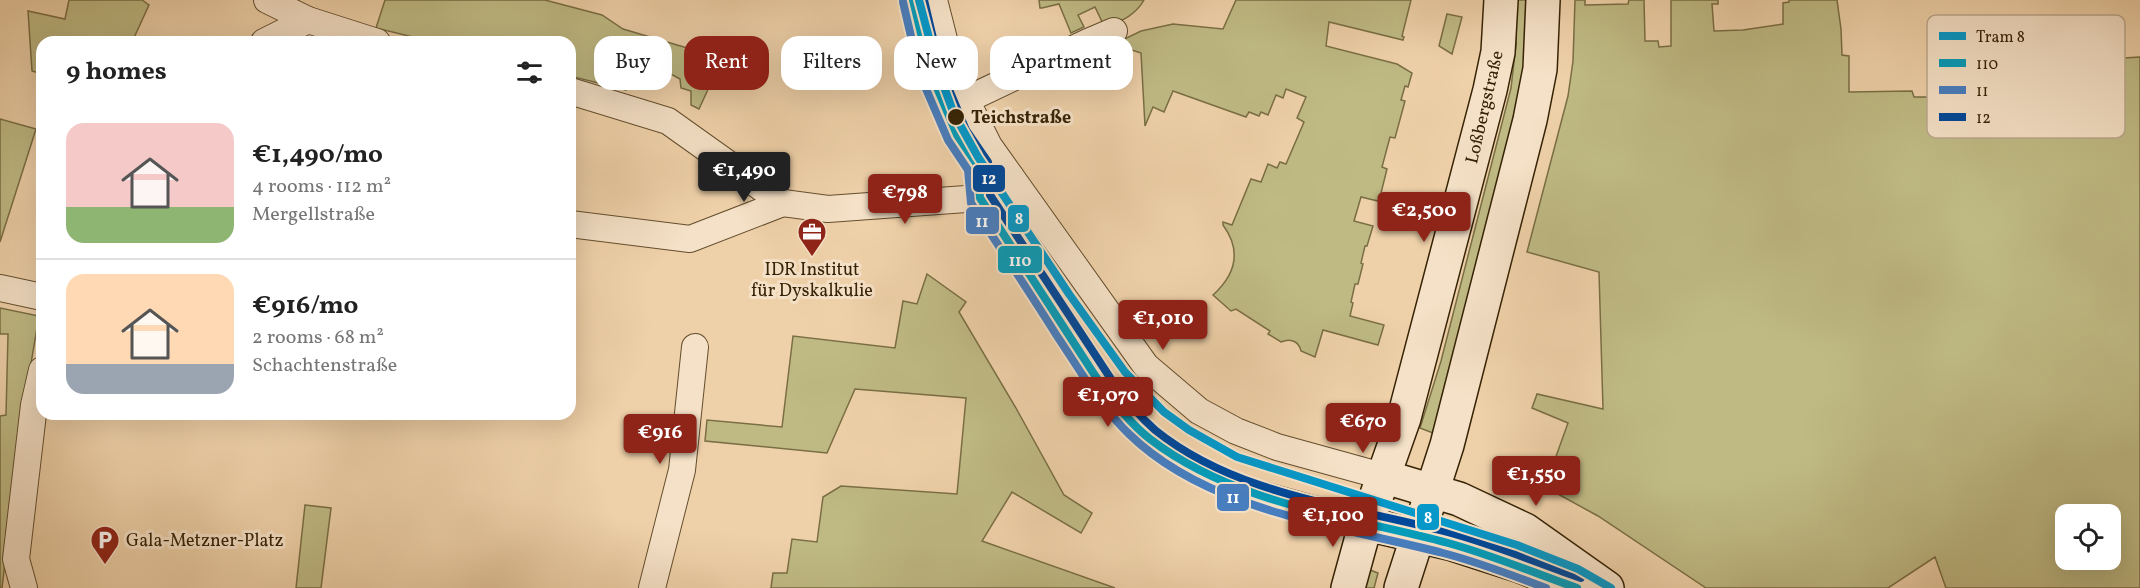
<!DOCTYPE html>
<meta charset="utf-8">
<style>
:root{--surface:#fff;--page:#f6f6f6;--text:#222;--muted:#767676;--line:#e0e0e0;--accent:#8f2418}
body{margin:0;font-family:Vollkorn,serif;background:var(--page);color:var(--text);height:100vh;display:flex;flex-direction:column;font-size:22px;white-space:nowrap}
*{box-sizing:border-box;margin:0}
p{font-size:20px;color:var(--muted)}
.icon{flex:none;width:33px;height:33px;fill:none;stroke:currentColor;stroke-width:2;stroke-linecap:round;stroke-linejoin:round}
.map{position:relative;flex:1;overflow:hidden}
.sheet{position:absolute;left:36px;top:36px;width:540px;height:384px;display:flex;flex-direction:column;background:var(--surface);border-radius:18px;box-shadow:0 6px 24px #0002}
.sheet>*{flex:none}
.guide{position:absolute;left:594px;top:36px;width:570px;height:54px;display:flex;gap:12px}
.tools{position:absolute;left:2055px;top:504px;display:grid;gap:12px}
.tools a{display:grid;place-items:center;width:66px;height:66px;border-radius:12px;background:var(--surface);box-shadow:0 6px 24px #0002;font-size:30px}
.price{position:absolute;translate:-50% -51px;padding:0 14px;border-radius:6px;background:var(--accent);color:#fff;font-size:20px;line-height:39px;filter:drop-shadow(0 2px 3px #0008)}
.price::after{content:'';position:absolute;left:50%;top:36px;width:18px;height:14px;margin-left:-9px;background:inherit;clip-path:polygon(0 0,100% 0,50% 100%)}
.price.selected{background:#222;color:#fff}
ul{padding:0;list-style:none}
li{display:flex;align-items:center;gap:18px;height:150px;padding:0 30px}
li+li{border-top:2px solid var(--line)}
li span{display:grid;place-items:center;flex:none;width:168px;height:120px;border-radius:18px;color:#555}
li>.icon{margin-inline-start:auto}
span .icon{width:72px;height:72px;fill:#fffc;stroke-width:1}
li b{font-size:26px}
h2{display:flex;justify-content:space-between;align-items:center;height:72px;padding:0 30px;font-size:26px}
.chip{padding:0 21px;border-radius:18px;background:var(--surface);box-shadow:0 6px 24px #0002;font-size:21px;line-height:54px}
.chip.selected{background:var(--accent);color:#fff}
.map>svg:first-child{display:block}
.green{fill:#bfba84;stroke:#7a6e44;stroke-width:1.5;fill-rule:evenodd}
.lines{fill:none;stroke-linecap:round;stroke-linejoin:round}
.street-casing{stroke:#644e2e;stroke-width:28}
.secondary-casing{stroke:#362305;stroke-width:36}
.street{stroke:#f5e1c7;stroke-width:26}
.secondary{stroke:#f5e1c7;stroke-width:33}
.bus-1-casing{stroke:#f5e1c7;stroke-width:12}
.bus-2-casing{stroke:#f5e1c7;stroke-width:12}
.bus-3-casing{stroke:#f5e1c7;stroke-width:12}
.bus-1{stroke:#059cba;stroke-width:8}
.bus-2{stroke:#477ec0;stroke-width:8}
.bus-3{stroke:#00489a;stroke-width:8}
.tram-1-casing{stroke:#f5e1c7;stroke-width:12}
.tram-1{stroke:#0598c9;stroke-width:8}
.stop-dot{fill:#362305;stroke:#f5e1c7;stroke-width:2}
.labels{text-anchor:middle;stroke-width:6;stroke-linejoin:round;paint-order:stroke}
.street-label{font-size:18px;fill:#362305;stroke:#f5e1c7}
.stop-label{font-size:18px;font-weight:bold;fill:#362305;stroke:#f5e1c7;text-anchor:start}
.poi-label{font-size:18px;fill:#362305;stroke:#f5e1c7}
.key{fill:#f5e1c7;stroke:#bca88d;stroke-width:1.5}
.key-label{font-size:16px;fill:#362305}
.line-badge{stroke:#f5e1c7;stroke-width:2}
.badge-label{font-size:16px;text-anchor:middle;font-weight:bold;fill:#fff}
</style>
<div class="map">
<svg width="2140" height="588" viewBox="0 0 2140 588">
<rect width="100%" height="100%" fill="#efd1a9"/>
<filter id="stains"><feTurbulence type="fractalNoise" baseFrequency=".00333" numOctaves="4"/><feColorMatrix values="0 0 0 0 .2 0 0 0 0 .09 0 0 0 0 .02 0 0 0 .5 -.17"/></filter>
<radialGradient id="worn" r=".72"><stop offset=".6" stop-color="#630" stop-opacity="0"/><stop offset="1" stop-color="#630" stop-opacity=".3"/></radialGradient>
<g class="green">
<path d="M69 0H142L149 5 132 42H42V74L32 71 28 11 65 19Z"/>
<path d="M385 0H545L602 15 623 29 694 50 714 49 712 59 721 61 699 109 691 105V91L681 88 680 79C668 72 640 59 630 76 628 79 627 86 626 90L570 76V42H433L376 28Z"/>
<path d="M1039 0H1144C1135 16 1121 21 1105 28L1095 7 1078 15 1084 27 1071 33 1059 4 1042 8H1040Z"/>
<path d="M1236 0H1411L1402 36 1404 37 1403 40 1329 22 1326 46 1397 64 1412 73 1408 87 1405 86 1401 100 1405 101 1395 138 1390 137 1382 167 1387 169 1381 193 1384 194 1382 202 1361 197 1354 221 1373 226 1367 246H1365L1361 263 1363 264 1358 284H1355L1351 302 1353 303 1350 316 1384 325 1378 345 1323 330 1315 357 1301 351C1299 341 1290 338 1281 342L1268 334 1270 331 1236 309 1231 311 1213 295C1236 274 1242 251 1223 225V222L1232 225 1251 179 1261 182 1268 164 1277 168 1280 162 1286 164 1304 122 1297 118 1306 97 1286 89 1283 98 1276 95 1268 115 1261 112 1259 116 1249 112 1246 117 1173 91 1164 112 1153 107 1145 126 1141 53 1114 44 1141 31 1173 24 1223 29Z"/>
<path d="M1516 0H1530L1528 62 1452 370 1433 433 1420 428 1441 361 1511 88 1516 45Z"/>
<path d="M1575 0H1585V5L1628 4 1629 0H1644L1645 41H1658L1659 47 1671 46V0H1718V4H1712L1714 31 1743 30 1783 24V3L1789 2V0H1837L1841 29 1842 55 1849 56V92L1912 91 1914 97H1941V91L1967 90V95H1986L1987 54H1951V35L1984 38 2049 40 2051 63 2123 62 2124 58 2140 57V588H1946L1935 557 1888 588H1706L1598 516 1545 487 1568 423 1532 408 1537 394 1603 409 1599 272 1527 252 1568 96 1573 61ZM2066 514H2110V560H2066Z"/>
<path d="M1447 14 1462 17 1452 54 1439 46Z"/>
<path d="M0 119 36 129 0 242Z"/>
<path d="M927 274 966 302 959 312 1016 408 1064 495 1092 513 1081 533 1012 492 982 541 1115 588H771L773 573H787L792 539 817 542 823 497 841 486 957 494 966 398 855 389 827 453 705 441 707 420 782 427 793 336 895 348 903 301 917 304Z"/>
<path d="M0 308 39 316 22 417 2 588H0V416L6 415 8 334H0Z"/>
<path d="M305 505 331 508 321 588H296Z"/>
<path d="M1370 570 1378 573 1374 588H1365Z"/>
</g>
<g class="lines">
<g class="street-casing">
<g id="street">
<path d="M267 0 308 20 377 42"/>
<path d="M934 0 950 63 966 100 989 146 1146 366 1199 411 1236 431 1277 447 1382 476"/>
<path d="M264 42 308 20"/>
<path d="M570 91 668 121 783 203 828 209 980 198 1011 177"/>
<path d="M966 100 1088 42 1114 31"/>
<path d="M980 198 1119 408 1149 439 1194 469 1245 490 1367 524"/>
<path d="M570 224 690 239 783 203"/>
<path d="M0 288 42 297"/>
<path d="M24 588 16 559 34 405 42 370"/>
<path d="M652 588 682 470 695 347"/>
</g>
</g>
<g class="secondary-casing">
<g id="secondary">
<path d="M1382 476 1459 499 1525 530 1607 588"/>
<path d="M1367 524 1453 544 1518 565 1577 588"/>
<path d="M1348 588 1362 537 1404 418 1490 90 1498 52 1501 0"/>
<path d="M1401 588 1447 445 1530 120 1540 69 1543 0"/>
</g>
</g>
<use href="#street" class="street"/>
<use href="#secondary" class="secondary"/>
<g class="bus-1-casing">
<path id="bus-1" d="M913 0 930 71 957 135 978 166 980 198 1094 374C1110 398 1128 422 1150 439 1236 505 1347 516 1448 543 1492 555 1534 573 1577 588"/>
</g>
<g class="bus-2-casing">
<path id="bus-2" d="M903 2 920 75 948 140 968 170 971 203C999 247 1029 291 1057 336 1080 370 1100 406 1129 434 1209 512 1340 526 1443 553 1478 562 1512 575 1546 588"/>
</g>
<g class="bus-3-casing">
<path id="bus-3" d="M924 0 940 68 966 130 988 162 990 195 1113 382C1125 399 1139 416 1155 430 1238 497 1352 506 1451 533 1495 545 1538 563 1581 578"/>
</g>
<use href="#bus-1" class="bus-1"/>
<use href="#bus-2" class="bus-2"/>
<use href="#bus-3" class="bus-3"/>
<g class="tram-1-casing">
<path id="tram-1" d="M919 0 937 68 954 114 978 157 1069 294 1125 372 1164 412 1189 430 1237 457 1517 545 1578 569 1611 588"/>
</g>
<use href="#tram-1" class="tram-1"/>
</g>
<defs>
<g id="office-pin" transform="scale(1.5)"><path d="M0 17L-7.5 6A9.5 9.5 0 1 1 7.5 6Z" fill="#8f2418" stroke="#f5e1c7"/><path d="M-6-3h4V-5.5h4V-3h4V5H-6ZM-1-4.5V-3h2v-1.5ZM-6 0V1H6V0Z" fill="#fff"/></g>
<g id="parking-pin" transform="scale(1.5)"><path d="M0 17L-7.5 6A9.5 9.5 0 1 1 7.5 6Z" fill="#8f2418" stroke="#f5e1c7"/><path d="M-3.5-5.5H1a3.5 3.5 0 0 1 0 7H-1V5.5H-3.5ZM-1-3.4V-.6H.8a1.4 1.4 0 0 0 0-2.8Z" fill="#fff"/></g>
</defs>
<g fill-rule="evenodd">
<use href="#office-pin" x="812" y="232"/>
<use href="#parking-pin" x="105" y="540"/>
</g>
<circle class="stop-dot" cx="956" cy="117" r="9"/>
<g class="labels">
<g class="street-label">
<text transform="translate(1484 107) rotate(-77)" y="6">Loßbergstraße</text>
</g>
<g class="stop-label">
<text x="971" y="123">Teichstraße</text>
</g>
<g class="poi-label">
<text x="812" y="275">IDR Institut<tspan x="812" dy="21">für Dyskalkulie</tspan></text>
<text x="126" y="546" text-anchor="start">Gala-Metzner-Platz</text>
</g>
</g>
<rect x="1927" y="15" width="198" height="123" rx="9" class="key"/>
<rect x="1939" y="32" width="27" height="8" fill="#0598c9"/>
<rect x="1939" y="59" width="27" height="8" fill="#059cba"/>
<rect x="1939" y="86" width="27" height="8" fill="#477ec0"/>
<rect x="1939" y="113" width="27" height="8" fill="#00489a"/>
<g class="key-label">
<text x="1976" y="42">Tram 8</text>
<text x="1976" y="69">110</text>
<text x="1976" y="96">11</text>
<text x="1976" y="123">12</text>
</g>
<g class="line-badge">
<rect x="972" y="164" width="34" height="29" rx="6" fill="#00489a"/>
<rect x="1007" y="204" width="23" height="29" rx="6" fill="#0598c9"/>
<rect x="965" y="206" width="35" height="29" rx="6" fill="#477ec0"/>
<rect x="997" y="245" width="46" height="29" rx="6" fill="#059cba"/>
<rect x="1216" y="483" width="34" height="29" rx="6" fill="#477ec0"/>
<rect x="1416" y="503" width="24" height="28" rx="6" fill="#0598c9"/>
</g>
<g class="badge-label">
<text x="989" y="184">12</text>
<text x="1019" y="224">8</text>
<text x="982" y="227">11</text>
<text x="1020" y="266">110</text>
<text x="1233" y="503">11</text>
<text x="1428" y="523">8</text>
</g>
<rect width="100%" height="100%" filter="url(#stains)"/>
<rect width="100%" height="100%" fill="url(#worn)"/>
</svg>
<div class="tools">
<a><svg class="icon" aria-label="locate" viewBox="0 0 24 24"><circle cx="12" cy="12" r="6"/><path d="M12 2v4M12 18v4M2 12h4M18 12h4"/></svg></a>
</div>
<b class="price selected" style="left:744px;top:203px">€1,490</b>
<b class="price" style="left:905px;top:225px">€798</b>
<b class="price" style="left:1424px;top:243px">€2,500</b>
<b class="price" style="left:1163px;top:351px">€1,010</b>
<b class="price" style="left:1108px;top:428px">€1,070</b>
<b class="price" style="left:1363px;top:454px">€670</b>
<b class="price" style="left:660px;top:465px">€916</b>
<b class="price" style="left:1536px;top:507px">€1,550</b>
<b class="price" style="left:1333px;top:548px">€1,100</b>
<div class="guide">
<a class="chip">Buy</a>
<a class="chip selected">Rent</a>
<a class="chip">Filters</a>
<a class="chip">New</a>
<a class="chip">Apartment</a>
</div>
<section class="sheet">
<h2>9 homes<svg class="icon" aria-label="filters" viewBox="0 0 24 24"><path d="M4 7h16M4 17h16"/><circle cx="9" cy="7" r="2"/><circle cx="15" cy="17" r="2"/></svg></h2>
<ul>
<li><span style="background:linear-gradient(#f6c9c9 70%,#8fb573 0)"><svg class="icon" aria-label="home" viewBox="0 0 24 24"><path d="M3 11l9-7 9 7M6 9v11h12V9"/></svg></span><div><b>€1,490/mo</b><p>4 rooms · 112 m²</p><p>Mergellstraße</p></div></li>
<li><span style="background:linear-gradient(#ffd9b3 75%,#9aa5b1 0)"><svg class="icon" aria-label="home" viewBox="0 0 24 24"><path d="M3 11l9-7 9 7M6 9v11h12V9"/></svg></span><div><b>€916/mo</b><p>2 rooms · 68 m²</p><p>Schachtenstraße</p></div></li>
</ul>
</section>
</div>
